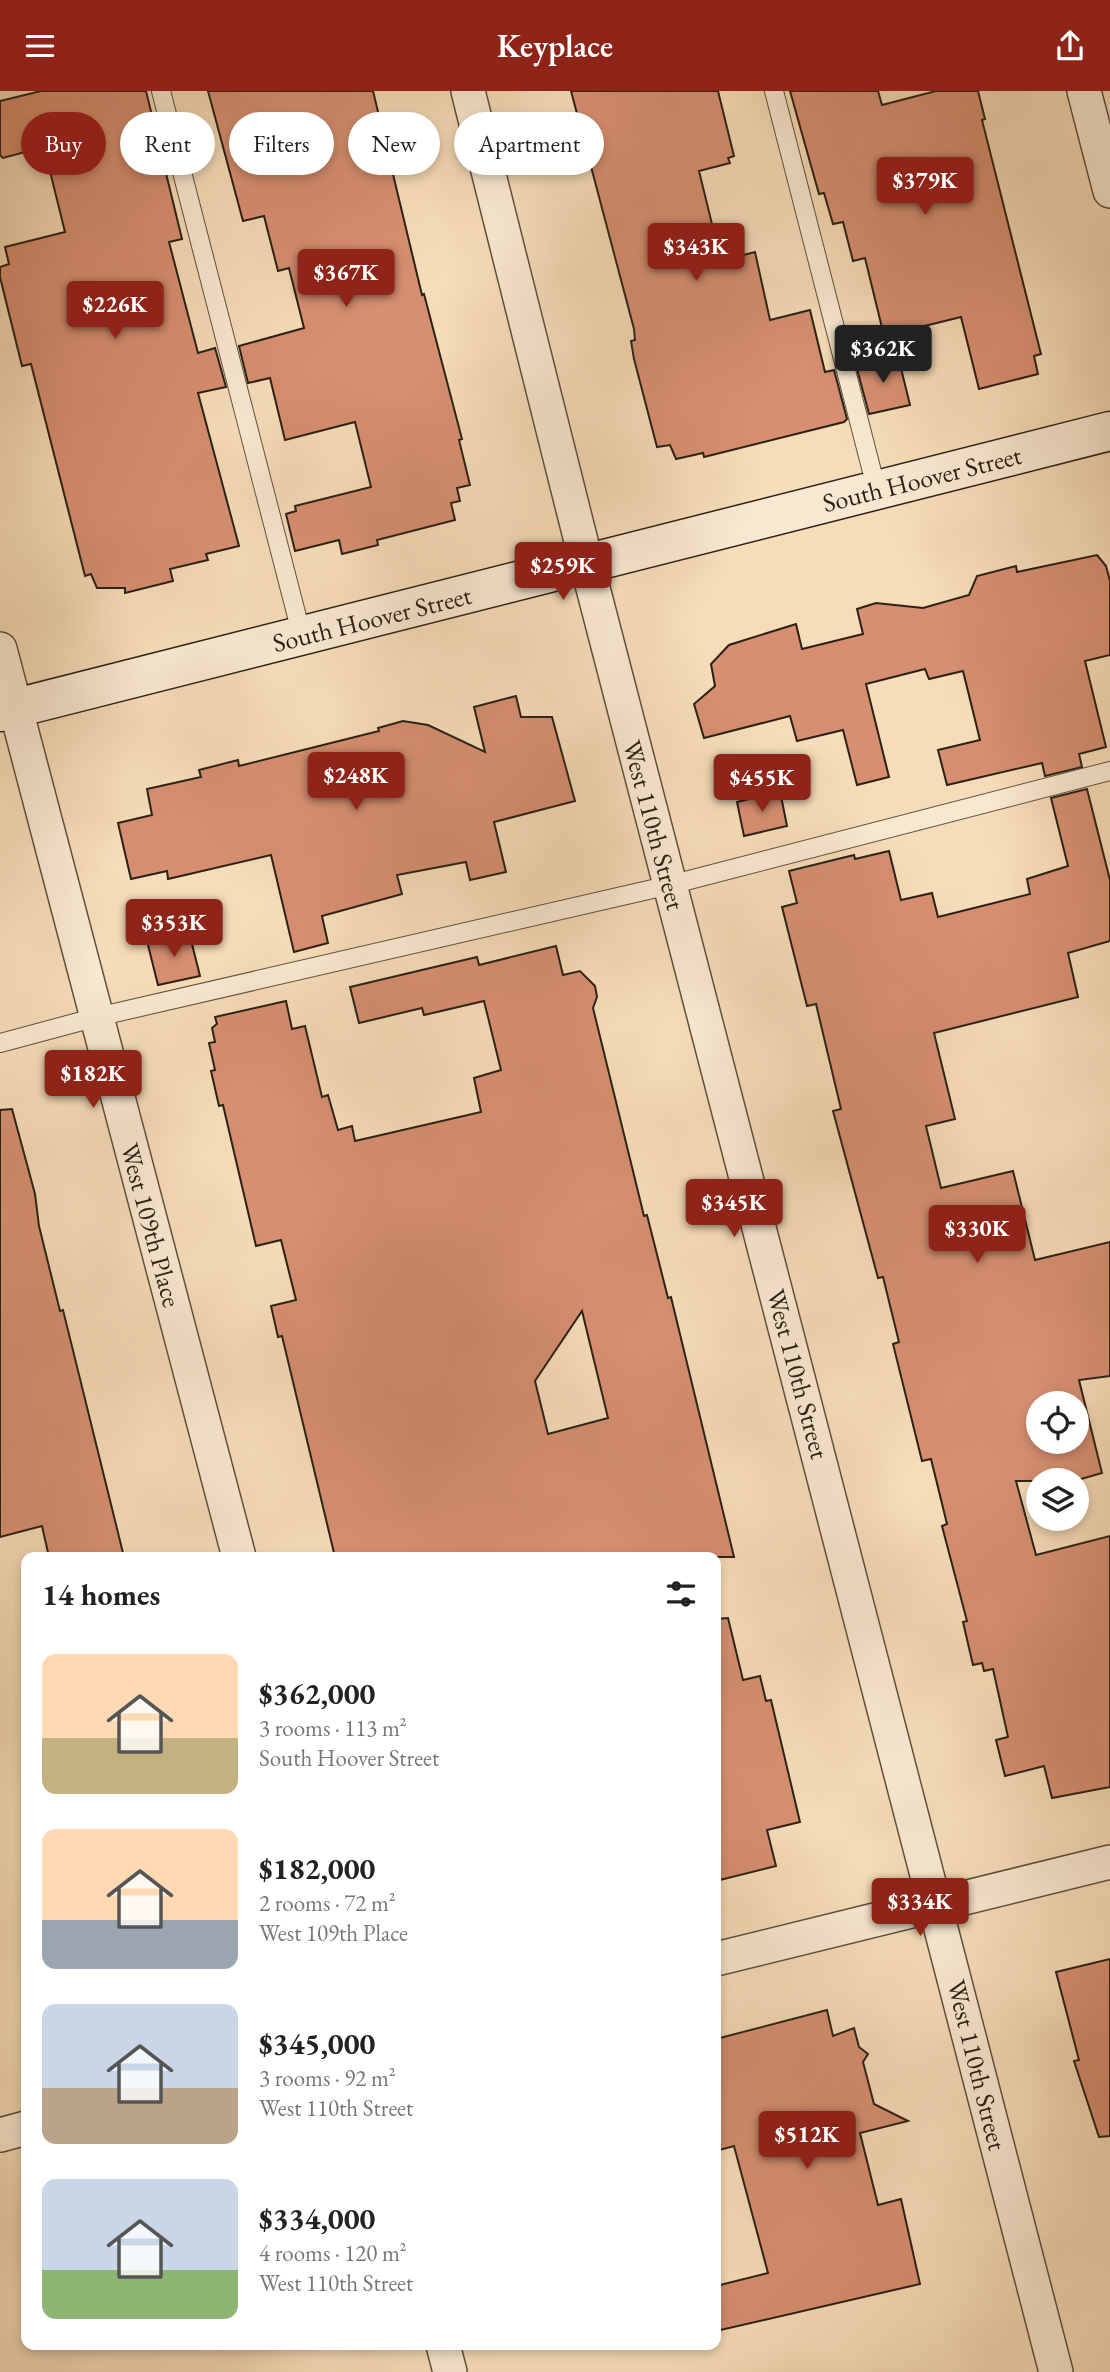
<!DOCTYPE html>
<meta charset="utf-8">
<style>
:root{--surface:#fff;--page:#f6f6f6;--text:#222;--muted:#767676;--accent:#8f2418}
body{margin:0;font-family:"EB Garamond",serif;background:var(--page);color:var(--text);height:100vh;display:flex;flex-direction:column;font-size:26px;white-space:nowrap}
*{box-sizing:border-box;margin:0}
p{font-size:23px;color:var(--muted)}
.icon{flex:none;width:38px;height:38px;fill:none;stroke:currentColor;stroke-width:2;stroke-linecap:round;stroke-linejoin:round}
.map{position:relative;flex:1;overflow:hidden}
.sheet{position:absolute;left:21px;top:1461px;width:700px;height:798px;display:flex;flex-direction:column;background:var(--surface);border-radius:14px;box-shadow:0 4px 10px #0003}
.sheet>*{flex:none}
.hud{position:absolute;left:21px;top:21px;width:700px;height:63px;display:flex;gap:14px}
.buttons{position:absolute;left:1026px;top:1300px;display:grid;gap:14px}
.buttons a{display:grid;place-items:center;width:63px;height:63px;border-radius:50%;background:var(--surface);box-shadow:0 4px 10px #0003;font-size:35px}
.price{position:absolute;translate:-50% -60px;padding:0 16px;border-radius:7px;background:var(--accent);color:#fff;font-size:23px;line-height:46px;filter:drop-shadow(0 2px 4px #0008)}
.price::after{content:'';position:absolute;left:50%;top:42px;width:21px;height:16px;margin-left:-10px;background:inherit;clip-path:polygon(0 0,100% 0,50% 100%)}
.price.active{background:#222;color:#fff}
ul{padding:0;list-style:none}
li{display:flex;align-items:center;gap:21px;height:175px;padding:0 21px}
li span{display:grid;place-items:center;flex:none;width:196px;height:140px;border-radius:14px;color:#555}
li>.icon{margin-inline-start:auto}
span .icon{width:84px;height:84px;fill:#fffc;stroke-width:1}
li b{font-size:30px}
h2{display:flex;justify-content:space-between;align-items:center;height:84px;padding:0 21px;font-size:30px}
.pill{padding:0 24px;border-radius:32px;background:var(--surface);box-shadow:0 4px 10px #0003;font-size:24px;line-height:63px}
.pill.active{background:var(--accent);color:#fff}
header{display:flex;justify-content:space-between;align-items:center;height:91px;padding:0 21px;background:var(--accent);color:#fff;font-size:32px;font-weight:600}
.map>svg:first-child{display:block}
.building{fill:#d68f71;stroke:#2b2116;stroke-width:2;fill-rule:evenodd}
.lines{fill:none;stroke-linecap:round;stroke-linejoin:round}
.lane-casing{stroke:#5e503e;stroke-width:20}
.street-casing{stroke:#5e503e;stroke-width:36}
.secondary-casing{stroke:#2b2116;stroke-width:41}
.lane{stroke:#f9e8d1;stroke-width:18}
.street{stroke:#f9e8d1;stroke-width:33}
.secondary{stroke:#f9e8d1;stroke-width:38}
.labels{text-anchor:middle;stroke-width:5;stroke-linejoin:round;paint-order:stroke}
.street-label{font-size:26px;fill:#2b2116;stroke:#f9e8d1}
</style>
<header><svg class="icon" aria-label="menu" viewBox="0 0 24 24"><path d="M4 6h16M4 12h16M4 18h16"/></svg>Keyplace<svg class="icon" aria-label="share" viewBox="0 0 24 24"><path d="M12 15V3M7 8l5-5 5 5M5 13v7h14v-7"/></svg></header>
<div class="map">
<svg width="1110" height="2281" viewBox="0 0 1110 2281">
<rect width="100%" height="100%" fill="#f6dcb8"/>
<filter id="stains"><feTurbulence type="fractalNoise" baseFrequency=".00286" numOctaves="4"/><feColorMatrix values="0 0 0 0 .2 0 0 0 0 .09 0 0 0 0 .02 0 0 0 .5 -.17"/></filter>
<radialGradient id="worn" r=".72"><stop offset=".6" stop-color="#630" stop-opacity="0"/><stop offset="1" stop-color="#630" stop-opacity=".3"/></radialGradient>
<g class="building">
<path d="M41 0H146L182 148 169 151 198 262 215 257 226 296 198 302 239 455 206 463 208 469 170 478 173 490 125 502V497H97L91 483 85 485 31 273 22 275 0 186V176L9 173 5 156 65 141 44 56 3 67 0 64V10Z"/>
<path d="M208 0H373L422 204 424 203 462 348 459 349 470 394 457 397 460 410 451 412 455 429 377 449 378 454 342 463 339 449 295 460 286 423 296 420 295 415 371 396 355 331 285 349 270 287 248 292 239 255 304 237 289 177 278 180 264 125 243 130Z"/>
<path d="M571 0H718L734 65 728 67 730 72 699 80 721 170 755 161 770 229 810 219 825 281 834 279 847 328 844 331 704 366 703 362 676 368 670 354 657 356 634 268 631 250 635 249 634 238Z"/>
<path d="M790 0H878L882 14 936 0H978L985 28 982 29 1041 263 1034 265 1038 283 979 298 961 226 884 245 865 167 853 170 843 131 833 133 824 102 819 103Z"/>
<path d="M898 265 910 314 869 323 856 274Z"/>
<path d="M1097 464 1106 475 1110 490V564L1085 570 1106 656 1079 663 1082 676 1045 685 1042 672 947 694 938 659 980 649 963 580 929 588 925 578 866 593 889 686 857 694 843 639 797 650 790 625 704 647 694 613 715 595 711 573 729 554 796 533 802 558 863 543 857 518 876 512 923 517 969 504 977 485 1016 475 1017 481Z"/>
<path d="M516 605 521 626H552L575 710 494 731 506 781 470 789 466 771 397 784 402 803 322 825 328 852 294 861 271 764 168 788 167 780 131 788 118 732 152 724 147 698 201 686 199 679 238 669 239 675 379 640 378 637 403 630 428 634 485 661 474 616Z"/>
<path d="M1087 698 1110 789V850L1068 862 1078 906 934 942 955 1028 926 1035 941 1097 1013 1080 1035 1169 1110 1151V1285L1079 1289 1102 1382 1074 1390H1016L1036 1464 1110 1445V1696L1052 1707 1044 1675 1005 1685 996 1649 1008 1646 993 1578 984 1580 982 1572 973 1574 963 1531 967 1530 942 1435 947 1433 931 1368 922 1370 893 1253 899 1251 883 1186 878 1187 833 1020 841 1018 816 913 807 915 782 816 797 812 789 780 854 764 855 768 889 760 901 809 932 802 938 826 1030 803 1027 788 1068 775 1051 707ZM1038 1312H1076V1351H1038Z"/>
<path d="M780 700 787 735 744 745 737 711Z"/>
<path d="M189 841 200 885 158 894 147 850Z"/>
<path d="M556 855 563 884 580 880 595 895 597 906 593 917 644 1125 647 1124 668 1207 671 1206 734 1466H335L282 1245 278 1246 271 1215 296 1209 281 1149 256 1155 223 1014 219 1015 211 980 215 979 209 952 215 951 212 937 217 933 215 926 286 910 292 938 305 935 322 1006 328 1004 338 1039 352 1035 355 1050 481 1021 474 987 501 979 484 910 424 924 422 917 359 932 350 896 477 866 479 874ZM582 1220 608 1327 548 1343 535 1290Z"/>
<path d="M12 1018 35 1103 39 1135 60 1220 63 1219 124 1466H49L42 1435 0 1446V1019Z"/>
<path d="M728 1527 743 1589 760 1585 766 1610 771 1609 800 1731 767 1739 776 1775 716 1790V1528Z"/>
<path d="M1110 1868V2045L1099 2046 1074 1970 1079 1969 1056 1881Z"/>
<path d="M827 1919 833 1945 854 1937 859 1956 868 1963 863 1971 874 2013 908 2030 860 2042 878 2114 901 2108 920 2193 716 2240V2195L768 2182 734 2055 716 2060V1948Z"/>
</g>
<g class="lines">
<g class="lane-casing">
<g id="lane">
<path d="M161 0 302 545"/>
<path d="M774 0 877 400"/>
<path d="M0 952 97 926 670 794 1110 680"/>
</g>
</g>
<g class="street-casing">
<g id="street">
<path d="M468 0 587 474 1056 2281"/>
<path d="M1084 0 1110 100"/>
<path d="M0 558 239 1466"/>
<path d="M716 1868 1110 1771"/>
<path d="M0 2044 26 2037"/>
<path d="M443 2254 450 2281"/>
</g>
</g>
<g class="secondary-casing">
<path id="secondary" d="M0 621 1110 340"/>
</g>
<use href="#lane" class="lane"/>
<use href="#street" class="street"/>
<use href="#secondary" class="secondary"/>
</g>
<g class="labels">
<g class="street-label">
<text transform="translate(922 388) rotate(-14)" y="9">South Hoover Street</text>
<text transform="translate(372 528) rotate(-14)" y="9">South Hoover Street</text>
<text transform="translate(654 734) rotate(75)" y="9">West 110th Street</text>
<text transform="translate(151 1134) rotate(75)" y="9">West 109th Place</text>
<text transform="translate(798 1283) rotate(75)" y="9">West 110th Street</text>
<text transform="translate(977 1974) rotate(76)" y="9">West 110th Street</text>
</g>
</g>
<rect width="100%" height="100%" filter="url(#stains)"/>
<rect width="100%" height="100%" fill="url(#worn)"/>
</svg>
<div class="buttons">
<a><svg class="icon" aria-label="locate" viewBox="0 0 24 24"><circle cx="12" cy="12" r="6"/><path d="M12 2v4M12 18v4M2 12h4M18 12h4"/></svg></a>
<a><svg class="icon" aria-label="layers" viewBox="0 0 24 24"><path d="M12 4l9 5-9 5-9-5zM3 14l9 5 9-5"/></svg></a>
</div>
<b class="price" style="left:925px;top:126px">$379K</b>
<b class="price" style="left:696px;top:192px">$343K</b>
<b class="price" style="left:346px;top:218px">$367K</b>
<b class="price" style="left:115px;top:250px">$226K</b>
<b class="price active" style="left:883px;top:294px">$362K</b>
<b class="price" style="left:563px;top:511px">$259K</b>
<b class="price" style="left:356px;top:721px">$248K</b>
<b class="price" style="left:762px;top:723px">$455K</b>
<b class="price" style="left:174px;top:868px">$353K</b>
<b class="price" style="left:93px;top:1019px">$182K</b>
<b class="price" style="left:734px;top:1148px">$345K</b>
<b class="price" style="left:977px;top:1174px">$330K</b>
<b class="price" style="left:920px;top:1847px">$334K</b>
<b class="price" style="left:807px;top:2080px">$512K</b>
<div class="hud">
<a class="pill active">Buy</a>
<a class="pill">Rent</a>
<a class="pill">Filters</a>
<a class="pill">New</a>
<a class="pill">Apartment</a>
</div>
<section class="sheet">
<h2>14 homes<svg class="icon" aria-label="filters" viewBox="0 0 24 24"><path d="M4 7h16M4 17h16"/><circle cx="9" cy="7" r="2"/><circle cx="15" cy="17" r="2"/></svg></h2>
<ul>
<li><span style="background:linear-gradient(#ffd9b3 60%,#c2b280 0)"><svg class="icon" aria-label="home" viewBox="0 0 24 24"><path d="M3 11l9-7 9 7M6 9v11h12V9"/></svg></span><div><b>$362,000</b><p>3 rooms · 113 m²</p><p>South Hoover Street</p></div></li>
<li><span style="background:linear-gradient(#ffd9b3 65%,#9aa5b1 0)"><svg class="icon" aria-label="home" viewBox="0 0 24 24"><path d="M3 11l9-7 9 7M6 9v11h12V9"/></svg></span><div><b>$182,000</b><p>2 rooms · 72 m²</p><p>West 109th Place</p></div></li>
<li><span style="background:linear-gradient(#c9d6e8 60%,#b9a48a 0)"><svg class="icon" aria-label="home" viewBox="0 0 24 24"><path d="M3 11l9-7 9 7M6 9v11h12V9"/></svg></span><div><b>$345,000</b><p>3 rooms · 92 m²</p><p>West 110th Street</p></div></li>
<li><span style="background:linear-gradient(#c9d6e8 65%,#8fb573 0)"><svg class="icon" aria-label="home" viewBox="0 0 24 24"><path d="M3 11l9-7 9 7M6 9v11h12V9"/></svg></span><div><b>$334,000</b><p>4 rooms · 120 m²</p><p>West 110th Street</p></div></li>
</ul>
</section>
</div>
